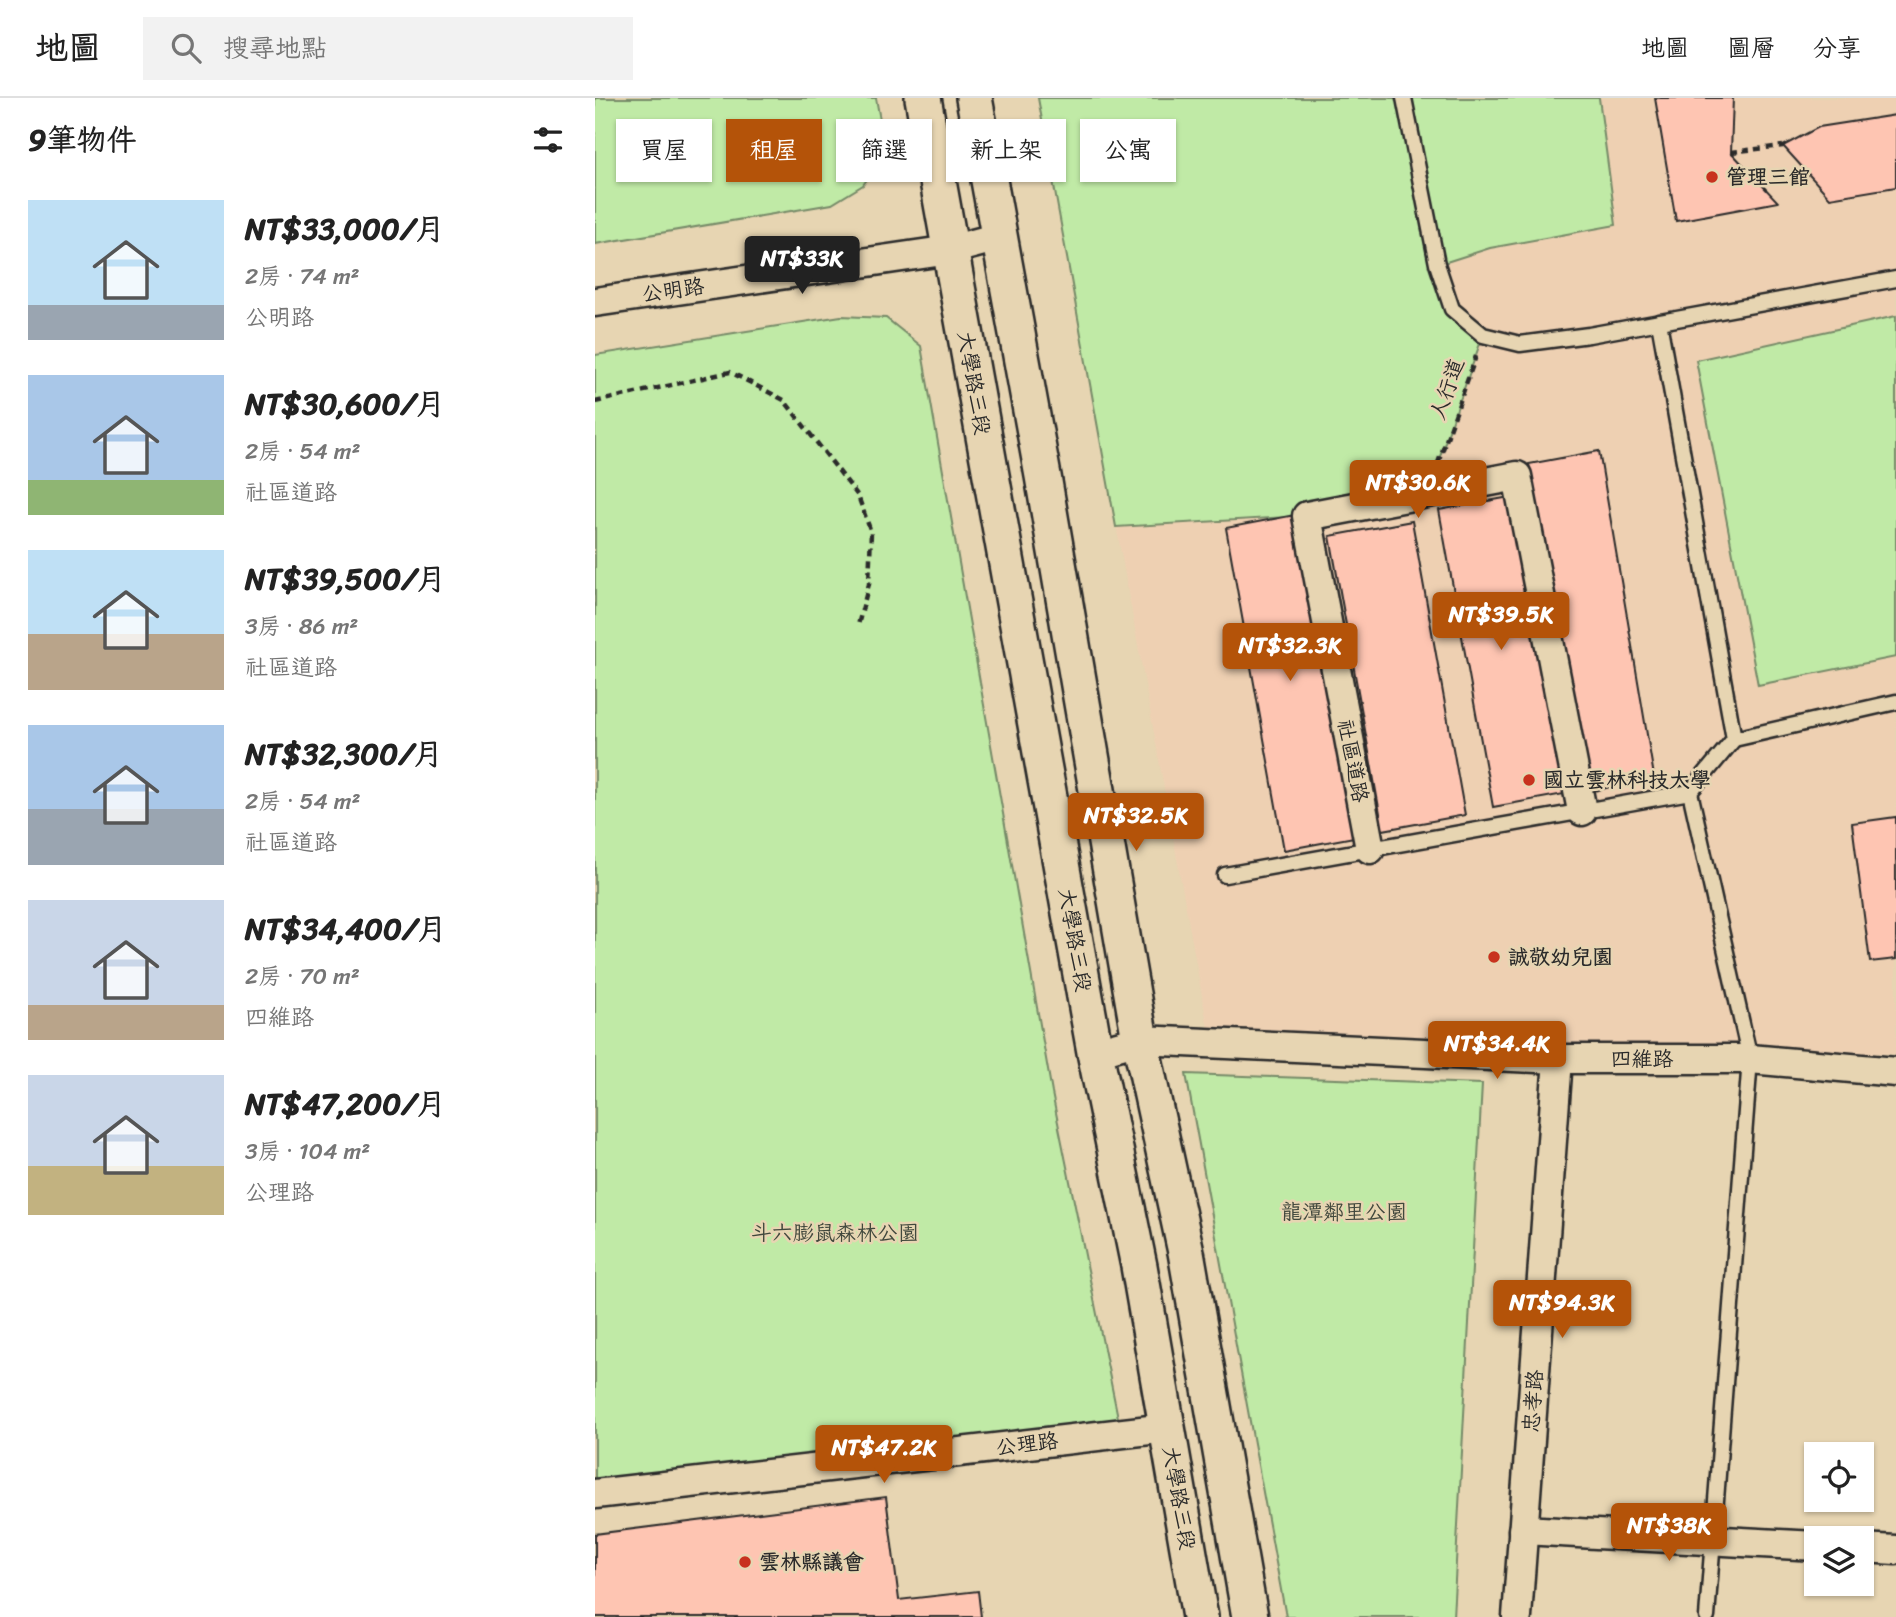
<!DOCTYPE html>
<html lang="zh-TW">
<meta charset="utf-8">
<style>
:root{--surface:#fff;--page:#f2f2f2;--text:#222;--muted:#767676;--line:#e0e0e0;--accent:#b45309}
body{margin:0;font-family:Sriracha,"LXGW WenKai TC",sans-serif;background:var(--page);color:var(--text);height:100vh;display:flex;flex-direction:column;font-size:26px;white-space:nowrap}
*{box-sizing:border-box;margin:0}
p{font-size:23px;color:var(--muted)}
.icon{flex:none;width:38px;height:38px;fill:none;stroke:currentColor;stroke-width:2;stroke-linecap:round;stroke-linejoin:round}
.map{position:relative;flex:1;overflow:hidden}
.side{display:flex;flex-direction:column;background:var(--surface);width:595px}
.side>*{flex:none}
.hud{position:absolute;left:21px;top:21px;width:665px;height:63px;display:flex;gap:14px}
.controls{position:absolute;left:1209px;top:1344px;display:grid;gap:14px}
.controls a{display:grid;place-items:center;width:70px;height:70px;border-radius:0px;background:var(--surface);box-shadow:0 2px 5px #0004;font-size:35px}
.price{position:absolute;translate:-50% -60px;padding:0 16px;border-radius:7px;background:var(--accent);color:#fff;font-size:23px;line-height:46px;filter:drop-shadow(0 2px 4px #0008)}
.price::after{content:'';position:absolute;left:50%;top:42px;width:21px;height:16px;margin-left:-10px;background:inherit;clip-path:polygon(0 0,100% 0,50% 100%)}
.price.on{background:#222;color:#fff}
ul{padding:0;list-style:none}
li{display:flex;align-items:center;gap:21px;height:175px;padding:0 28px}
li span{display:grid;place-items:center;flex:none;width:196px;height:140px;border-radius:0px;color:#555}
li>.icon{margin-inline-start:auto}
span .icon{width:84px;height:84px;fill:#fffc;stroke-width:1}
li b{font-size:30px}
h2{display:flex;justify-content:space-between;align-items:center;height:84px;padding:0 28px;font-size:30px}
.chip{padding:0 24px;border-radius:0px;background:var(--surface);box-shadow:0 2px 5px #0004;font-size:24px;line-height:63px}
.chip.on{background:var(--accent);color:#fff}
header{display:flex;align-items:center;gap:42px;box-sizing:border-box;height:98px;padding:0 35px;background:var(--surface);border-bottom:2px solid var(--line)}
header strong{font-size:33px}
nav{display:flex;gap:38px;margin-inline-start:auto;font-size:24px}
.search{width:490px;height:63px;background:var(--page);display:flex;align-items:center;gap:18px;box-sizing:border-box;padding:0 24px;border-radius:0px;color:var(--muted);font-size:26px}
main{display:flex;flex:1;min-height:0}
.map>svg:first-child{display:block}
.built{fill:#eed0b2}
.green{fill:#c0eaa6;stroke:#768a68;stroke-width:2}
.building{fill:#fec5b2;stroke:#2b2b2b;stroke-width:2}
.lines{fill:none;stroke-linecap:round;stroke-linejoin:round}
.service-casing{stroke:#2b2b2b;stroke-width:19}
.minor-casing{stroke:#2b2b2b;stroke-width:33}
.tertiary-casing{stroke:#2b2b2b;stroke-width:40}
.path{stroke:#2b2b2b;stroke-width:4.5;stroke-dasharray:7 5;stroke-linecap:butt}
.service{stroke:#e7d5b2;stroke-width:14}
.minor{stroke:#e7d5b2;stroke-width:28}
.tertiary{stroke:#e7d5b2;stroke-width:35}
.poi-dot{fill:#c8321e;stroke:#e7d5b2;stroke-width:2.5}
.labels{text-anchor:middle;stroke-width:5;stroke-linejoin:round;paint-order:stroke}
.poi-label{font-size:21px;font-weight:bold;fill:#2b2b2b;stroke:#e7d5b2;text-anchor:start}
.street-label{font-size:21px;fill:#2b2b2b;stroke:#e7d5b2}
.park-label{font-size:21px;fill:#41483d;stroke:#e7d5b2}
</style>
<header>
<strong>地圖</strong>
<div class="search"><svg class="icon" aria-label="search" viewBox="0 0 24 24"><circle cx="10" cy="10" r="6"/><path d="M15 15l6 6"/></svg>搜尋地點</div>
<nav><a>地圖</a><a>圖層</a><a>分享</a></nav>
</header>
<main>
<section class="side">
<h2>9筆物件<svg class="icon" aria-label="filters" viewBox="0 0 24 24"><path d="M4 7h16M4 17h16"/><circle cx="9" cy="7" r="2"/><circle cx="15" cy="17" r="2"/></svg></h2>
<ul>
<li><span style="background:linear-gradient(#bfe0f5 75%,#9aa5b1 0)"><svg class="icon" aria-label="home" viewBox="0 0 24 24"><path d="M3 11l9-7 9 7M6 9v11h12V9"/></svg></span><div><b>NT$33,000/月</b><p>2房 · 74 m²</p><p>公明路</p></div></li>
<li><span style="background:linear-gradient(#a9c7e8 75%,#8fb573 0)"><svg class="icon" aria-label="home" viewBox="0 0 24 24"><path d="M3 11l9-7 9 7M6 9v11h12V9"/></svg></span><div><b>NT$30,600/月</b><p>2房 · 54 m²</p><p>社區道路</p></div></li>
<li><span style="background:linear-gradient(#bfe0f5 60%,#b9a48a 0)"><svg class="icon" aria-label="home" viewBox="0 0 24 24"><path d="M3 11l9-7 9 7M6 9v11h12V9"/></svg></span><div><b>NT$39,500/月</b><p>3房 · 86 m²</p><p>社區道路</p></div></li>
<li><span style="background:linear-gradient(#a9c7e8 60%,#9aa5b1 0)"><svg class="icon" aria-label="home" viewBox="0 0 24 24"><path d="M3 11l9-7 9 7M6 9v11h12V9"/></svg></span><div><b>NT$32,300/月</b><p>2房 · 54 m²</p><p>社區道路</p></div></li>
<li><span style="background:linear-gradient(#c9d6e8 75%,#b9a48a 0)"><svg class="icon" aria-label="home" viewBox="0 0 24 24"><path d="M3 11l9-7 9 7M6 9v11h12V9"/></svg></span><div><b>NT$34,400/月</b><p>2房 · 70 m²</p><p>四維路</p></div></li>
<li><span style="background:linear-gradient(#c9d6e8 65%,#c2b280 0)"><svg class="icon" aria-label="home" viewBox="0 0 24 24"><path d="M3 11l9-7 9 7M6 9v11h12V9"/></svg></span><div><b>NT$47,200/月</b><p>3房 · 104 m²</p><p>公理路</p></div></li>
</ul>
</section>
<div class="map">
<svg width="1301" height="1519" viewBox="0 0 1301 1519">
<rect width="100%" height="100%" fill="#e7d5b2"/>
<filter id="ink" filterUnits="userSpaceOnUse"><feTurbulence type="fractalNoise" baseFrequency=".0143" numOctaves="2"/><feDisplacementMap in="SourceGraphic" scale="14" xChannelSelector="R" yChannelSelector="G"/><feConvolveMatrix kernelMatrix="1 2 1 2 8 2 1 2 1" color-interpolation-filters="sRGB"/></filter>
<g filter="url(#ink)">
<path class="built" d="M443 0H1301V956L614 936Z"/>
<g class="green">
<path d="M0 0H281L291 55 268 87 237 106 0 146Z"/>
<path d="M443 0H1004L1021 127 895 150 842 167 857 211 888 237 832 395 712 418 521 429Z"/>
<path d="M246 218 291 220 326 248 457 995 529 1349 0 1402V257Z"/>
<path d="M1301 218V559L1163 587 1101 262Z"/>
<path d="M591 976 887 986 858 1519H691Z"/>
</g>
<g class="building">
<path d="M1060 0H1138L1136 54 1183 104 1081 123Z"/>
<path d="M1301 17V89L1235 100 1188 48 1224 29Z"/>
<path d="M1004 353 1059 678 995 694 934 366Z"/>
<path d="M915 399 969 696 898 709 844 412Z"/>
<path d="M700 417 759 739 689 752 631 430Z"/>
<path d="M817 423 870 717 788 732 735 438Z"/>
<path d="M1301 719V861L1275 864 1257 725Z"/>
<path d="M291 1399 304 1502 383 1493 386 1519H0V1436Z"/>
</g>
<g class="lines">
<g class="service-casing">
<g id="service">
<path d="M809 0 842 166 857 211 888 237 925 246 994 237 1301 181"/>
<path d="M1064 224 1139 641 1095 694 1155 961 1112 1519"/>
<path d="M1139 641 1301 604"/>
<path d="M630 777 1095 694"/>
</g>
</g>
<g class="minor-casing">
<g id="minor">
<path d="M0 204 355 152 404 139"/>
<path d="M775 751 712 418 922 378 987 713"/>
<path d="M500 954 545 942 963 961H1155L1301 974"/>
<path d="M0 1396 572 1330"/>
<path d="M928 1432 1222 1448"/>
<path d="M1267 1450 1301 1452"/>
<path d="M922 1519 963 961"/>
</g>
</g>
<g class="tertiary-casing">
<g id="tertiary">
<path d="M328 0 500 954 544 1168 605 1519"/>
<path d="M379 0 448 378 545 942 591 1154 655 1519"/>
</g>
</g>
<g class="path">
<path d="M1136 54 1188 48"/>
<path d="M0 304 135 274 189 302 263 398 276 434 274 486 263 527"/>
<path d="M843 365 881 258"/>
</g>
<use href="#service" class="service"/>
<use href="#minor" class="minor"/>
<use href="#tertiary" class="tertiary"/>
</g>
</g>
<g class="poi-dot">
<circle cx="1117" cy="79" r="7"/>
<circle cx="934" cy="682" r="7"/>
<circle cx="899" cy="859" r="7"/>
<circle cx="150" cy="1464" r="7"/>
</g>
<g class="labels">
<g class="poi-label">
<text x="1131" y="86">管理三館</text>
<text x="948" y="689">國立雲林科技大學</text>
<text x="913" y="866">誠敬幼兒園</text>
<text x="164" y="1471">雲林縣議會</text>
</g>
<g class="street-label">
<text transform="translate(78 192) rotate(-8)" y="7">公明路</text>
<text transform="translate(379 285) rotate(80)" y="7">大學路三段</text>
<text transform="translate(852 291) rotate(-71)" y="7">人行道</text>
<text transform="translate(758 663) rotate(79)" y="7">社區道路</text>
<text transform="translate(480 842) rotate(80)" y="7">大學路三段</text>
<text x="1047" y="968">四維路</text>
<text transform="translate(938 1303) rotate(-86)" y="7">忠孝路</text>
<text transform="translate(432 1346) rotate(-7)" y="7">公理路</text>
<text transform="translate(584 1400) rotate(80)" y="7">大學路三段</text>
</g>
<g class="park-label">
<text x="749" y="1121">龍潭鄰里公園</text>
<text x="240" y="1142">斗六膨鼠森林公園</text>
</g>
</g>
</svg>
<div class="controls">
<a><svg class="icon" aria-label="locate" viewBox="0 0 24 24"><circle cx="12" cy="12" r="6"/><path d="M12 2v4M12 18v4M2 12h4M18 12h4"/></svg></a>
<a><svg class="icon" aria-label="layers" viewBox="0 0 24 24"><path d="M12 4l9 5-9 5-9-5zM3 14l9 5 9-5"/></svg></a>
</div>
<b class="price on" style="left:207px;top:198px">NT$33K</b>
<b class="price" style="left:823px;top:422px">NT$30.6K</b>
<b class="price" style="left:906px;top:554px">NT$39.5K</b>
<b class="price" style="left:695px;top:585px">NT$32.3K</b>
<b class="price" style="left:541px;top:755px">NT$32.5K</b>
<b class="price" style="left:902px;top:983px">NT$34.4K</b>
<b class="price" style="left:967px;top:1242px">NT$94.3K</b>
<b class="price" style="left:289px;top:1387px">NT$47.2K</b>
<b class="price" style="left:1074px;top:1465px">NT$38K</b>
<div class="hud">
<a class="chip">買屋</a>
<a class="chip on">租屋</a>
<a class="chip">篩選</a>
<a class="chip">新上架</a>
<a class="chip">公寓</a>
</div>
</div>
</main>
